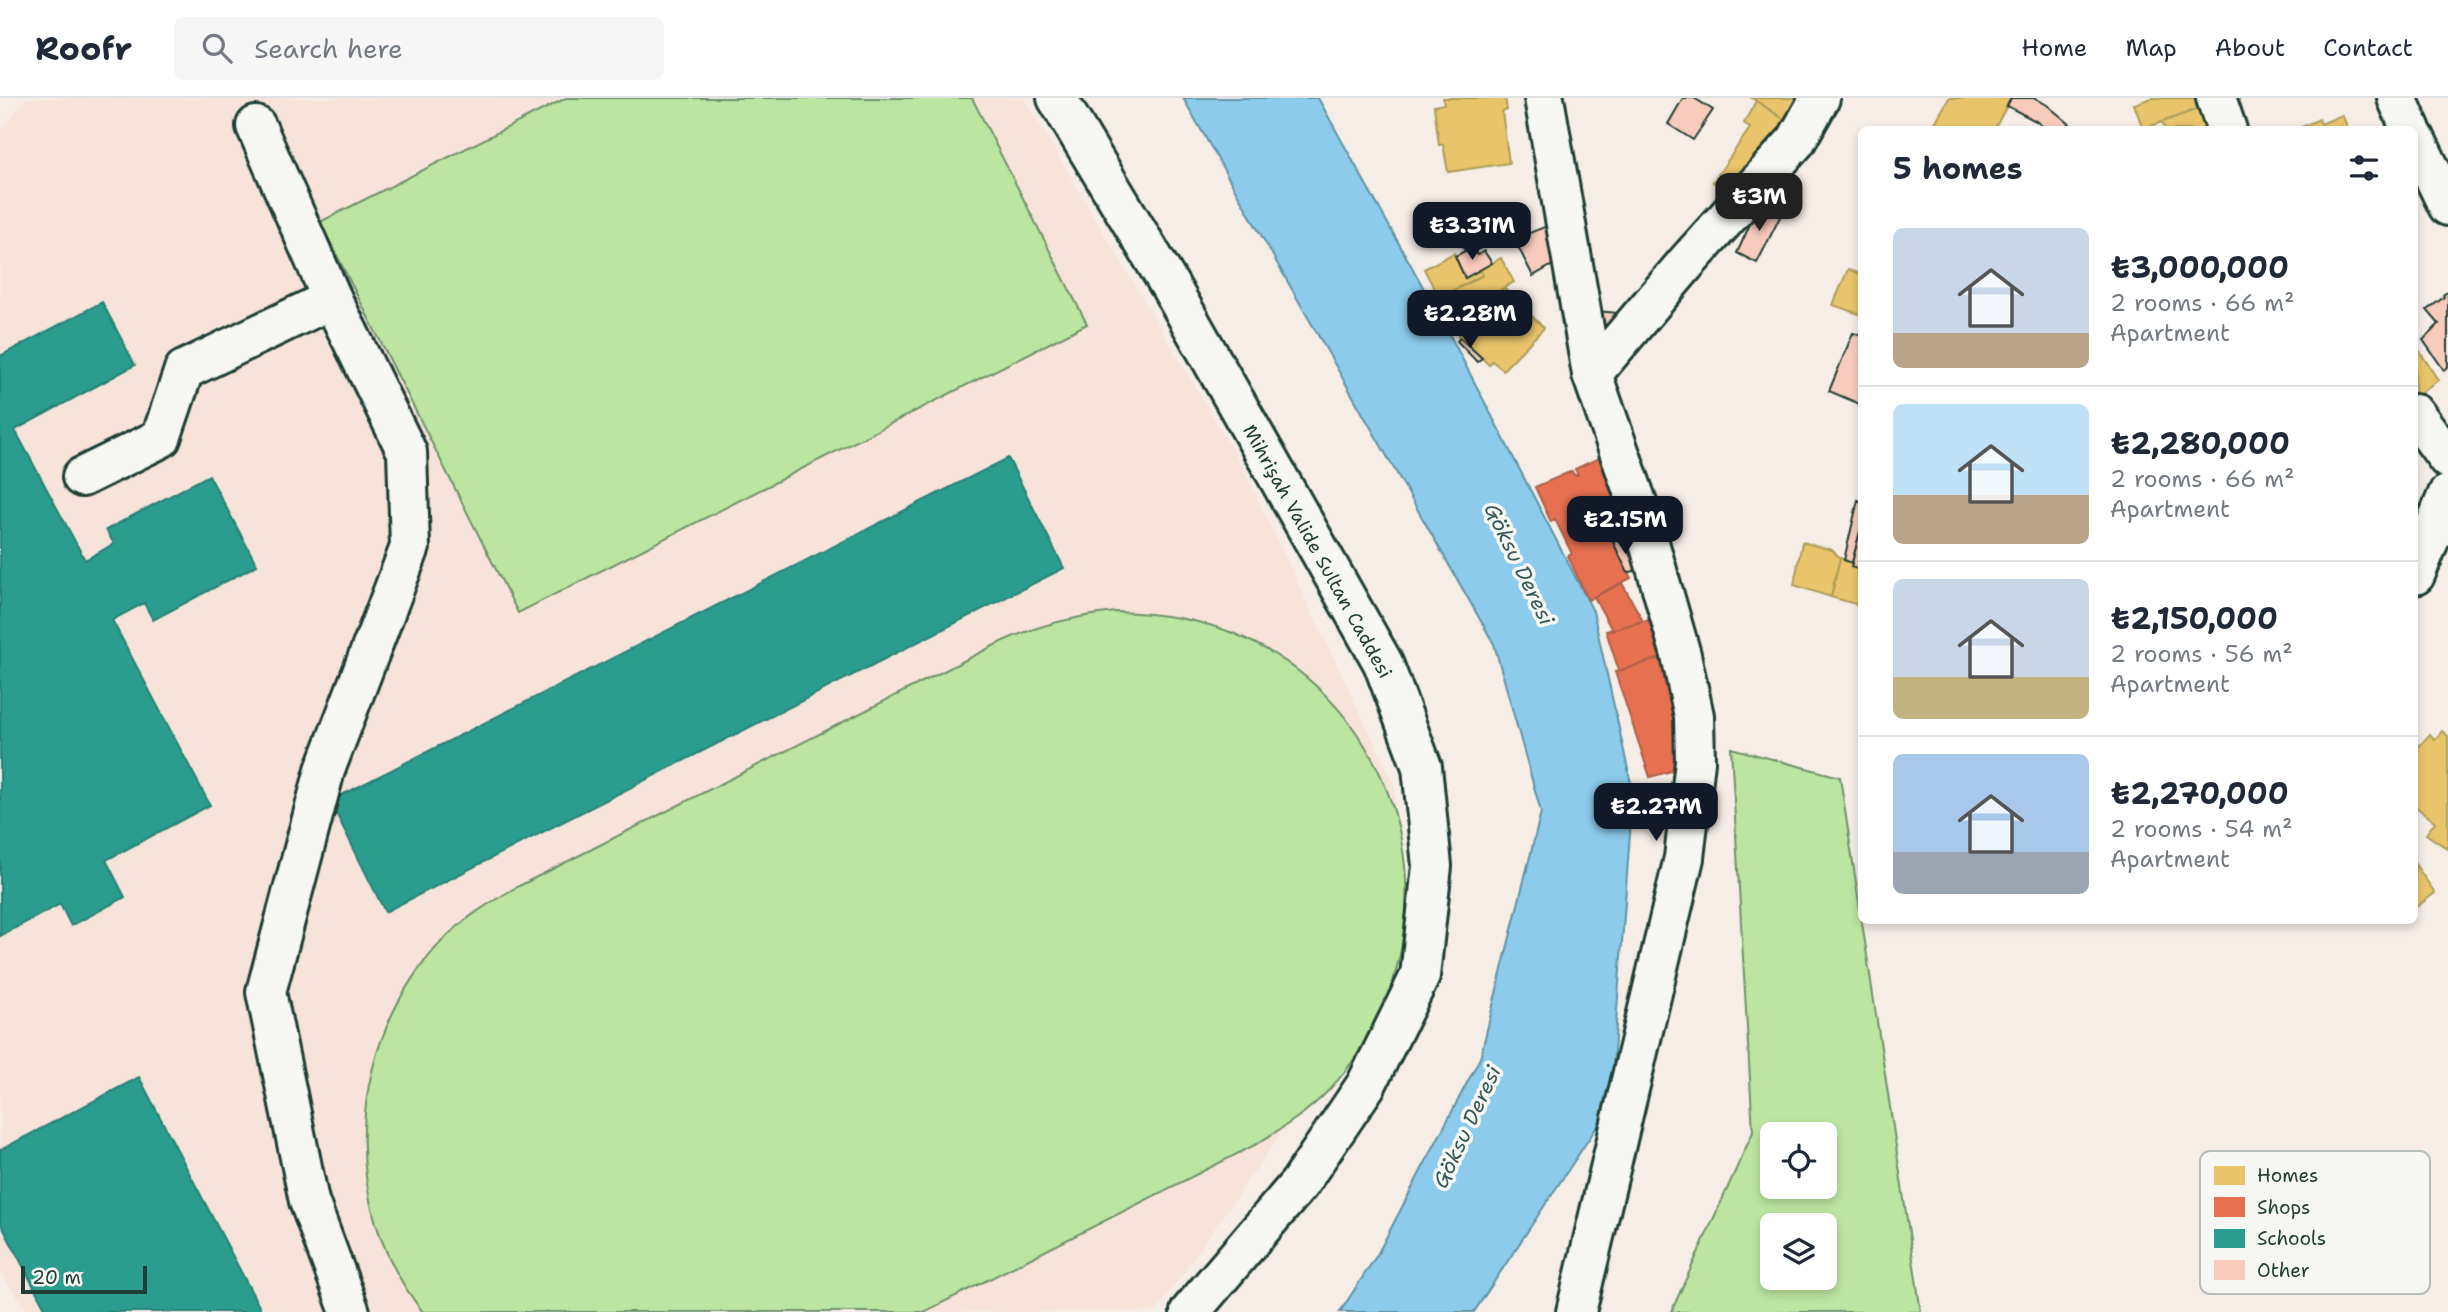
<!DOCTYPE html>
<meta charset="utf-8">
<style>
:root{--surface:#fff;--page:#f6f6f7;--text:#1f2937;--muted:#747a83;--line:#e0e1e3;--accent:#111827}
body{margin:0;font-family:"Shantell Sans",sans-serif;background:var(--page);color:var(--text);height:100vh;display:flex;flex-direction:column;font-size:26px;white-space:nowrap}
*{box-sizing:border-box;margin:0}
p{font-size:23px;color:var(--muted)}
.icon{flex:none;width:38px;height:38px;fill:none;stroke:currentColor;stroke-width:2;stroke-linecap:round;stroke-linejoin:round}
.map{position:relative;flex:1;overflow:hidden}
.side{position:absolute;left:1858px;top:28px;width:560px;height:798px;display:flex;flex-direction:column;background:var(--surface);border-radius:10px;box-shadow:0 4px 10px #0003}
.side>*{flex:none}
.fabs{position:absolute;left:1760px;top:1024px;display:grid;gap:14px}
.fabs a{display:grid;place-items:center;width:77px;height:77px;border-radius:10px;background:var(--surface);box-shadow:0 4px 10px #0003;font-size:35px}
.scale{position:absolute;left:21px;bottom:18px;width:126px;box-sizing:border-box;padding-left:7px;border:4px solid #1f3d34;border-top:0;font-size:19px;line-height:24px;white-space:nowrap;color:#1f3d34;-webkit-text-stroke:5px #f6f6f2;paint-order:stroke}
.price{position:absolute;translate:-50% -60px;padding:0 16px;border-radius:14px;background:var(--accent);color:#fff;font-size:23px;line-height:46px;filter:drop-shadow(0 2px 4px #0008)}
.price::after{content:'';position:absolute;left:50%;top:42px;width:21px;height:16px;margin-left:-10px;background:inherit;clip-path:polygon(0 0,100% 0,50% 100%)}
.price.on{background:#222;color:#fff}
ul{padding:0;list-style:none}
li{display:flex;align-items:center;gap:21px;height:175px;padding:0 35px}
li+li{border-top:2px solid var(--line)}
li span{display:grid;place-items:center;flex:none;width:196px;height:140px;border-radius:10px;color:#555}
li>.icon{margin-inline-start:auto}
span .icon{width:84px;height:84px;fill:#fffc;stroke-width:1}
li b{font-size:30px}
h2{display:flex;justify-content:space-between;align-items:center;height:84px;padding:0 35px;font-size:30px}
header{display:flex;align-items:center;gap:42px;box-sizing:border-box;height:98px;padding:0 35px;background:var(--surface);border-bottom:2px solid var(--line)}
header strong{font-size:33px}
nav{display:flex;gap:38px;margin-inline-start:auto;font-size:24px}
.search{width:490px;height:63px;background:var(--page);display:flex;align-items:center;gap:18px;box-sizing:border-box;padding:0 24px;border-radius:10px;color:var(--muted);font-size:26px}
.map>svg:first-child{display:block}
.built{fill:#f7e3da}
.green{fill:#bce5a1;stroke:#6e916a;stroke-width:2;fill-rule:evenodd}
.water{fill:#8ccbec;stroke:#6092a2;stroke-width:2}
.homes{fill:#e9c46a;stroke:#ac9c5a;stroke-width:2}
.shops{fill:#e76f51;stroke:#ab6048;stroke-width:2}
.schools{fill:#2a9d8f;stroke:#278074;stroke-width:2}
.building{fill:#f8cbbc;stroke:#1f3d34;stroke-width:2}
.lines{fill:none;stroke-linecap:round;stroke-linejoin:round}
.minor-casing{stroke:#1f3d34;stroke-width:44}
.major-casing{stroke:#1f3d34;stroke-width:44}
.minor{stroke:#f6f6f2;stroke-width:38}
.major{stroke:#f6f6f2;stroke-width:38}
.labels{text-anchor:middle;stroke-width:7;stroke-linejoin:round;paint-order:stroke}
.street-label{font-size:19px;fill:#1f3d34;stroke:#f6f6f2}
.water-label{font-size:21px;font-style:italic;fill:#355959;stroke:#f6f6f2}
.key{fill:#f6f6f2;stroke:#b6beb9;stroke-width:2}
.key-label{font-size:19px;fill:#1f3d34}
</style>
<header>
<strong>Roofr</strong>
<div class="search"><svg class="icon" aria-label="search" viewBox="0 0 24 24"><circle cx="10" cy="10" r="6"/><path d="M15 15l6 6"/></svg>Search here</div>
<nav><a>Home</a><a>Map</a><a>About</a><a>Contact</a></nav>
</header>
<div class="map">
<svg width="2448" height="1214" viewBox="0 0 2448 1214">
<rect width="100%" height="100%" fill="#f6ede7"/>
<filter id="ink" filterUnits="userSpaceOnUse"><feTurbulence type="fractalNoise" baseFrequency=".0143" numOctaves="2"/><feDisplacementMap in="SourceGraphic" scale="14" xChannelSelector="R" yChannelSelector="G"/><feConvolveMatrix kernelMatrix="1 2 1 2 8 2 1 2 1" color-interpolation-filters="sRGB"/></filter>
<g filter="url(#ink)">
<path class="built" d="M26 0H1024L1242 368 1395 688 1394 826 1304 1002 1156 1214H28L0 1174V34Z"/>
<g class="green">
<path d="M566 0H972L1087 226 518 515 320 124Z"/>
<path d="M1116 514C1157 515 1197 520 1235 536 1418 614 1463 850 1328 993 1307 1015 1281 1031 1255 1047L924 1214H423C335 1105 348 943 442 843 463 821 489 805 515 790L1001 544C1038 527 1075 518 1116 514Z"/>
<path d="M1731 650 1840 679 1921 1214H1671L1753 1034ZM1773 1036H1825V1088H1773ZM1773 1127H1825V1180H1773Z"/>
</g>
<path class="water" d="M1183 0H1318L1453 243 1593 513 1633 694 1610 1009 1474 1214H1340L1377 1157 1480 960 1541 714 1494 546Z"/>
<g class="homes">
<path d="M1443 0H1505L1507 12 1502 14 1509 65 1448 74 1443 46 1439 47 1434 8 1444 6Z"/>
<path d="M1752 0H1813L1795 29Z"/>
<path d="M1949 0H2011L1994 32H1931Z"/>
<path d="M2152 0H2200L2204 9 2143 31 2134 6Z"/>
<path d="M1756 3 1790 25 1734 100 1713 84 1750 30 1744 25Z"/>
<path d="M2206 8 2217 32H2165L2162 24Z"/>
<path d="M2342 17 2349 32H2295L2319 21 2321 26Z"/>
<path d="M1454 155 1465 180 1480 172 1483 177 1439 200 1424 171Z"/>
<path d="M1501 160 1514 184 1500 192 1460 235 1439 200 1483 177 1480 172Z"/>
<path d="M1848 171 1862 177V217L1833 207Z"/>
<path d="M1504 190 1544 230 1503 272 1492 263 1489 267 1458 237Z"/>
<path d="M2415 246 2438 282 2415 299Z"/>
<path d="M2415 403 2433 418 2415 449Z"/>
<path d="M1802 444 1832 452 1840 460 1831 499 1794 487Z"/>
<path d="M1840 460 1852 465 1851 469 1862 472V508L1831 499Z"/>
<path d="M2442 633 2448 638V751L2426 736 2435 724 2415 708V653L2430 636 2435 642Z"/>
<path d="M2415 766 2435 795 2415 810Z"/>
</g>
<g class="shops">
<path d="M1603 358 1633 434 1613 444 1631 480 1588 502 1568 458 1572 456 1555 421 1551 424 1535 389 1572 373 1574 377H1578L1575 371Z"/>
<path d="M1622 485 1643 523 1612 532 1594 499Z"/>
<path d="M1660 519 1671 558 1619 573 1606 533Z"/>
<path d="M1674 556 1693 667 1650 679 1615 574Z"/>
</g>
<g class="schools">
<path d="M102 204 135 267 15 332 85 462 114 446 106 432 209 377 257 467 153 522 144 505 112 522 210 707 106 762 125 799 71 828 60 806 0 838V258Z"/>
<path d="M1008 360 1064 470 385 814 330 703Z"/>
<path d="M139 979 262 1214H47L0 1124V1052Z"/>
</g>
<g class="building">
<path d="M1683 0H1694L1713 12 1693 42 1668 26Z"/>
<path d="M2011 0H2035L2047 7 2077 32H2047L2036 23 2007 8Z"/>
<path d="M1759 106 1781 117 1757 165 1737 155Z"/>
<path d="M1552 126 1561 162 1533 178 1514 141Z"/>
<path d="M1484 128 1490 146 1475 153 1473 149 1465 153 1457 139Z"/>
<path d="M1473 149 1477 157 1484 153 1492 165 1465 180 1455 158Z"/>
<path d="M2448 193V269L2444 272 2423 242 2439 226 2427 212 2444 199 2443 197Z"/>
<path d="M1597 213 1629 216 1617 239 1596 234Z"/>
<path d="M1853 235 1862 238V307L1829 293Z"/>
<path d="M1460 240 1482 260 1477 264 1457 243Z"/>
<path d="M1858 402 1862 404V426L1852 465 1844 462Z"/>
<path d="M1862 426V472L1851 469Z"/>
<path d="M1622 440 1637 472 1628 475 1613 444Z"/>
</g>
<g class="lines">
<g class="minor-casing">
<g id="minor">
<path d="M1544 0 1592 276 1640 413 1681 557 1694 618 1695 663 1684 760 1576 1214"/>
<path d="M2216 0 2227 32"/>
<path d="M2397 0 2411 32"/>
<path d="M256 28 332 201 407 354 410 449 325 672 266 894 309 1103 350 1214"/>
<path d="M2415 40 2448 108"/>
<path d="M1592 276 1687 164 1796 43 1820 0"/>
<path d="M2415 316 2448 361"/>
<path d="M82 379 161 340 184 272 332 201"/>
<path d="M2415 477 2448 396"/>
</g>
</g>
<g class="major-casing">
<path id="major" d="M1057 0 1170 188 1383 565 1422 669 1432 768 1420 878 1366 987 1299 1086 1190 1214"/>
</g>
<use href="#minor" class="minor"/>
<use href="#major" class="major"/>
</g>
</g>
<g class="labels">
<g class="street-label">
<text transform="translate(1318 453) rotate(61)" y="7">Mihrişah Valide Sultan Caddesi</text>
</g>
<g class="water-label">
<text transform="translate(1519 466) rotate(64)" y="7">Göksu Deresi</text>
<text transform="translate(1467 1029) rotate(-65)" y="7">Göksu Deresi</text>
</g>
</g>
<rect x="2200" y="1053" width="230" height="143" rx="10" class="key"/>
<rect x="2214" y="1068" width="31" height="19" fill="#e9c46a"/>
<rect x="2214" y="1099" width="31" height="20" fill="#e76f51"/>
<rect x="2214" y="1131" width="31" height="19" fill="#2a9d8f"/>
<rect x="2214" y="1162" width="31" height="20" fill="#f8cbbc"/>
<g class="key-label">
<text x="2257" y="1084">Homes</text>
<text x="2257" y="1116">Shops</text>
<text x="2257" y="1147">Schools</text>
<text x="2257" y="1179">Other</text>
</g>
</svg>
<div class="fabs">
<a><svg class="icon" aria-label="locate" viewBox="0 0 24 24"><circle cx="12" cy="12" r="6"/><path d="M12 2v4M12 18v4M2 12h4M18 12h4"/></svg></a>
<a><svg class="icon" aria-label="layers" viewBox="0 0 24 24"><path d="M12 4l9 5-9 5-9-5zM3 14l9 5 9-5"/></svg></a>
</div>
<div class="scale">20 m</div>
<b class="price on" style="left:1759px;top:135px">₺3M</b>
<b class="price" style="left:1472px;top:164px">₺3.31M</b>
<b class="price" style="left:1470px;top:252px">₺2.28M</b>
<b class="price" style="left:1625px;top:458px">₺2.15M</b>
<b class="price" style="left:1656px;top:745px">₺2.27M</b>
<section class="side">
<h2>5 homes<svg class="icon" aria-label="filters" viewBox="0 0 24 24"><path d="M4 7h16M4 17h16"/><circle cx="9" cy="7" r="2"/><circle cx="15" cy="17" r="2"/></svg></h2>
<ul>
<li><span style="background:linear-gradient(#c9d6e8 75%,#b9a48a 0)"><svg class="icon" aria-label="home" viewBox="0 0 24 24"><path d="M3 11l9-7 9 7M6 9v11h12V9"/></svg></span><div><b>₺3,000,000</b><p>2 rooms · 66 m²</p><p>Apartment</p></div></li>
<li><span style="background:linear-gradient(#bfe0f5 65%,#b9a48a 0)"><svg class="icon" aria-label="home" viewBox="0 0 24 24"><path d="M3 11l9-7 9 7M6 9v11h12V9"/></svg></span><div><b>₺2,280,000</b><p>2 rooms · 66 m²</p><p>Apartment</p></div></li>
<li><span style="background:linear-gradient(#c9d6e8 70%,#c2b280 0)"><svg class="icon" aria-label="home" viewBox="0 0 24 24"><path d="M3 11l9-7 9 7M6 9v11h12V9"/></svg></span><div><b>₺2,150,000</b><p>2 rooms · 56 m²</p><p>Apartment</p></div></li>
<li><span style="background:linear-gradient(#a9c7e8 70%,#9aa5b1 0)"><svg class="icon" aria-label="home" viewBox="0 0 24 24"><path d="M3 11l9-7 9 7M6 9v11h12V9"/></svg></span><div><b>₺2,270,000</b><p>2 rooms · 54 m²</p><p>Apartment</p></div></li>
</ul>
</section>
</div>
